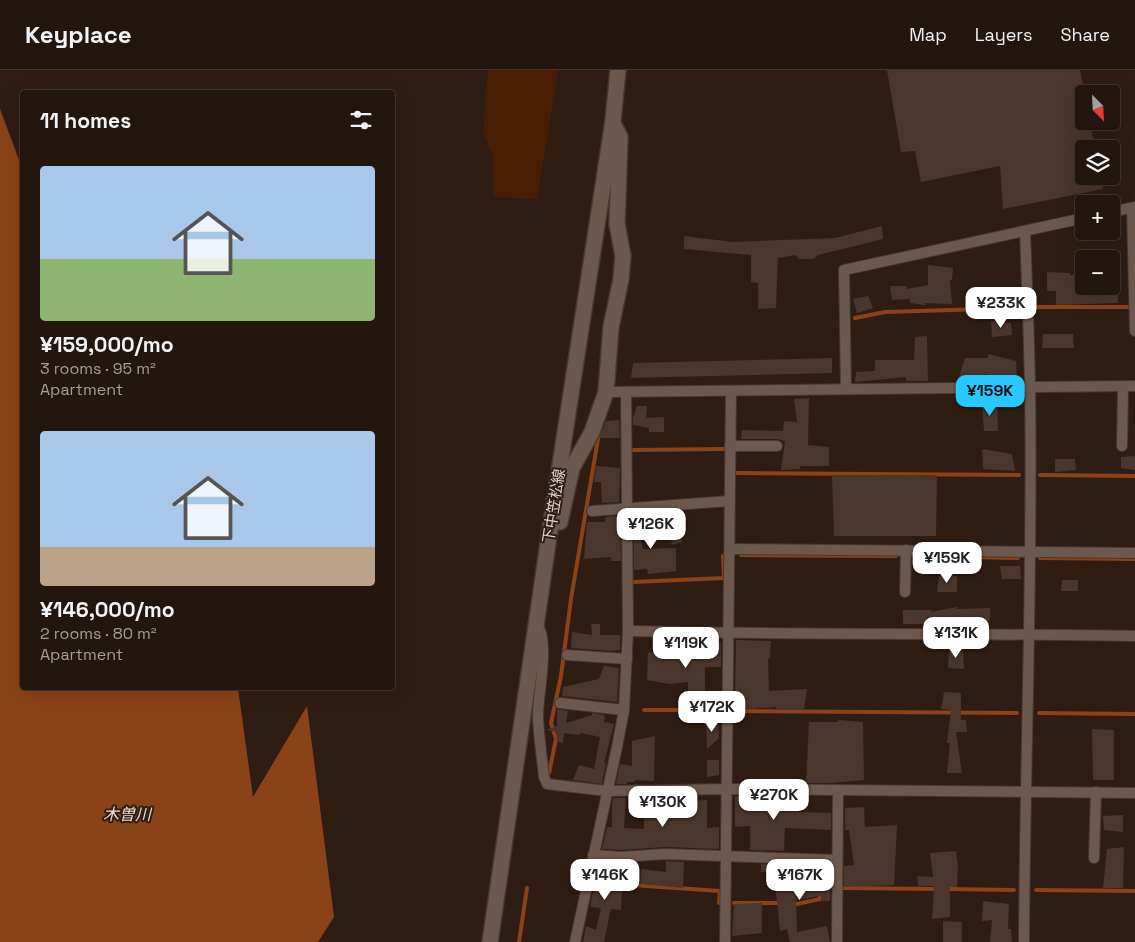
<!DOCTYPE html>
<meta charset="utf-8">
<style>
:root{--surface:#23160f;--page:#2f231d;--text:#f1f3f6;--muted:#a39f9e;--line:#40352f;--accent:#27c8ff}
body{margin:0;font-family:"Space Grotesk","Noto Sans JP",sans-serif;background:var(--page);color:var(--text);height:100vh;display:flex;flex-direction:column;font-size:19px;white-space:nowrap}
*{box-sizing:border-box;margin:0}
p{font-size:16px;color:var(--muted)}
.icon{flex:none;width:28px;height:28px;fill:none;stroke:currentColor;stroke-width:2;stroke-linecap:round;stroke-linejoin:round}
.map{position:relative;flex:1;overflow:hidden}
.sheet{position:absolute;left:20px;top:20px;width:375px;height:600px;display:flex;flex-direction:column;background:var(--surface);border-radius:5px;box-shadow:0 5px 20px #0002,0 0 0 1px var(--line)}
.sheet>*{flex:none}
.needle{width:32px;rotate:156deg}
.buttons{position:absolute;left:1075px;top:15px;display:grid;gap:10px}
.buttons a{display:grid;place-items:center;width:45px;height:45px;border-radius:5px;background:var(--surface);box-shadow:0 5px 20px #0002,0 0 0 1px var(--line);font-size:25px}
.price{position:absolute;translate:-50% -42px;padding:0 11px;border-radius:10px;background:#fff;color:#222;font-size:16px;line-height:32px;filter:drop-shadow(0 1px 2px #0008)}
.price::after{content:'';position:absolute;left:50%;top:30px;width:15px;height:11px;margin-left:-8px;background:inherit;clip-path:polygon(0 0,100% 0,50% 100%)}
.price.on{background:var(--accent);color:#111}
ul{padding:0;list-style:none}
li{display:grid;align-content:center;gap:10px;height:265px;padding:0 20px}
li span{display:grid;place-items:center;height:155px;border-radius:5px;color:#555}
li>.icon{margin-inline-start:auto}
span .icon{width:90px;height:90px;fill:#fffc;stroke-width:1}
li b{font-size:21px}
h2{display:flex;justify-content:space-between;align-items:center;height:60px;padding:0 20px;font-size:21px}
header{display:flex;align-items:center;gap:30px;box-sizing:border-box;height:70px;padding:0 25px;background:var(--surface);border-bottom:1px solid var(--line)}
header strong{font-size:24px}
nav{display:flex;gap:28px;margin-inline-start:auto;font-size:18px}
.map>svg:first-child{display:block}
.green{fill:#4a1e05}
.water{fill:#8a4318}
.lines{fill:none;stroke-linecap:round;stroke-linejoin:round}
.stream{stroke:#8a4318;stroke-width:4}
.building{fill:#4a362c}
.street-casing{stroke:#473833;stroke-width:12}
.secondary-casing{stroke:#473833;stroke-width:18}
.street{stroke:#6d584d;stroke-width:10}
.secondary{stroke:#6d584d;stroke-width:15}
.labels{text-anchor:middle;stroke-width:4;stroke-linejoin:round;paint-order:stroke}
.street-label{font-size:15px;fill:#e0d4ce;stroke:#2f1d14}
.water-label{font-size:16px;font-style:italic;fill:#f1dbd0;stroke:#2f1d14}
</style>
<header>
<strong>Keyplace</strong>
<nav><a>Map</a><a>Layers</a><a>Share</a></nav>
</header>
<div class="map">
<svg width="1135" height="872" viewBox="0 0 1135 872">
<rect width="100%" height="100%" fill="#2f1d14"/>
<path class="green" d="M488 0H558L537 129 494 127 493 86 483 62Z"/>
<path class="water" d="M0 39 22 98V618H238L253 727 307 636 334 847 318 872H0Z"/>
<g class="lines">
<g class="stream">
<path d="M1038 237H1128"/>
<path d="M855 248 885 242 1021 238"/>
<path d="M633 380 724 379"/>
<path d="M737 403 1019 405"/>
<path d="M1040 405 1135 406"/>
<path d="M741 485 896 486"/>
<path d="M915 486 1018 488"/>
<path d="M1040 488 1135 489"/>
<path d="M633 512 724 508 723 486"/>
<path d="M644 640H717"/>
<path d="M738 641 1017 643"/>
<path d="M1039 643 1135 644"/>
<path d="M549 703 556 669 551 653 561 606 571 529 599 363"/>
<path d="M618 814 720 821 719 833"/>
<path d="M842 818 938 819"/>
<path d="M947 819 1014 820"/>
<path d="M1036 820 1135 821"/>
<path d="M734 833H782"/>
<path d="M792 835 820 829V822"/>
<path d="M519 872 527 818"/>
</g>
</g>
<g class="building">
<path d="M887 0H1080L1084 21V51H1090L1095 79H1084V106H1101L1103 119 1003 139 1000 96 921 112 915 81 901 82Z"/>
<path d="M882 156 883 169 818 185 814 189H799L796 185 778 188 776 238 758 239V213L751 212V185L684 179V166L733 172 835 168Z"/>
<path d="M928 195 953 198 952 210H950L952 234 925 233V235L910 233V229L892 230 890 216H906L907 219 928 215Z"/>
<path d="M1047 202 1070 203V205L1084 204V216H1108L1117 218 1118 233 1056 235V221H1047Z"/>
<path d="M1020 219 1021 234 996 235 997 220Z"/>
<path d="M868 226 873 238 857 243 853 229Z"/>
<path d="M991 251 1011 253 1012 265 992 267Z"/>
<path d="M1043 264H1073L1074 278H1042Z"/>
<path d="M927 266 928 311H906V307L855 312 856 302 875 301V290H914L915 267Z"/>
<path d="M988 284 1016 291 1017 307 988 308V304L958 310 965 288H988Z"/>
<path d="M832 288V303L631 308 633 293Z"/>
<path d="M809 328 808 375 829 377V396H800V399L781 400 785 371 777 369H741L742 360 783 361 784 351 797 352 794 329Z"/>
<path d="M982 334H997L998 361H984Z"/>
<path d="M637 336H647L646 348 664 347V362H649V358L633 355V348Z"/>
<path d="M619 350 620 368H599L606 351Z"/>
<path d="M982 379 1012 384 1015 401 983 399Z"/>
<path d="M1135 386V400L1121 398V387Z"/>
<path d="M1055 389H1075L1076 400 1055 402Z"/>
<path d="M596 396 620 398 619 432 602 433 601 412H594Z"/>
<path d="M832 405H937L936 466H834Z"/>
<path d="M653 443V457L639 461 643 479 676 478V501L648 504 647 499 634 500V445Z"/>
<path d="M620 446 621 491H611V487L584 489 587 452H605V447Z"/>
<path d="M679 453 682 472 672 475 668 455Z"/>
<path d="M1000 496H1020L1021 509H1002Z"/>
<path d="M939 505 957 506V522H937Z"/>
<path d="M1062 510H1078V521H1061Z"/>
<path d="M957 537V539L990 538V551L957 553V556H937V554H903V540H932L931 542Z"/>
<path d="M591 554H600V565H620V580L611 581 571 578 572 562 592 565Z"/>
<path d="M707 569 721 572V597H705V625H713L712 637H689L688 612 669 614 647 610 648 583 669 581V573L688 571 687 583 707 582Z"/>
<path d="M736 570 771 571 770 588 768 589 769 621 807 619 804 639 776 640V637L734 640 737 623H735Z"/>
<path d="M963 579 964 599 948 598 949 580Z"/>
<path d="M604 596 619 598 617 632 562 626 563 617 599 609Z"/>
<path d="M944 622 961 623V650H966L967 662H956L962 703H947L950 673H947L951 640 941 639Z"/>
<path d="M557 639 568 641 566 653 592 645V643L605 645 604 652 614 654 604 693H606L602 714 573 710 579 695 594 699 600 667 581 663 580 665 564 663 563 673 557 672V662L546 660 557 656Z"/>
<path d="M838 650 863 652 864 710 831 713H806L809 652H838Z"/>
<path d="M706 651 718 653 719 668 707 679Z"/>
<path d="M1092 659 1114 660V710H1093Z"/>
<path d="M655 666 654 711 635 710V712H627V714H616L620 694 632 696V671Z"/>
<path d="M707 690H719V705L707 707Z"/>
<path d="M735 726H780V734L799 733 798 742 831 743V760L785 758 784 781 750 780V756L735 757Z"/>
<path d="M613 728H626L624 758 644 759V742H658L660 735 687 734V731L707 730V758L719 757V779L665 777 621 780 602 779 607 757H612V735Z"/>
<path d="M864 737 865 757 897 755 894 815 844 817V796L854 795 849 760H845V738Z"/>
<path d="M1123 745V762L1104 760 1103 746Z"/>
<path d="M1124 777 1123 818H1103L1107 779Z"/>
<path d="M956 781 958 797 957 817H950V847L932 849 934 816H918L917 806 933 807 930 783Z"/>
<path d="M666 791 684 792 683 818 640 814 641 799 666 802Z"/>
<path d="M599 794 622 797 621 819H622L621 840 611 839 604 872H583L586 856 596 860 601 838 590 837 594 818H598Z"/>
<path d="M761 794 784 795V810L820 809 819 796 831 797 830 831H821V826L796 830 797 862 827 856 830 872H790L787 859 780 861 774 802H761Z"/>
<path d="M983 831 1009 834 1008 859H1011L1012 872H990L992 850 982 851Z"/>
<path d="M762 833V863L732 866 734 834Z"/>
<path d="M943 851 962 852V872H943Z"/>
</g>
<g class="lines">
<g class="street-casing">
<g id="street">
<path d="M1132 138 1135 261"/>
<path d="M1111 142 1135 137"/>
<path d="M846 319 844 200 1084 148"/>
<path d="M606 322 1135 316"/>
<path d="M730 376H777"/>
<path d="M1122 376 1123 317"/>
<path d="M592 441 729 431"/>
<path d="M730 479 1135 483"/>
<path d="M905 522 906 480"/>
<path d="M538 556C550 575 537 626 538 649 539 668 542 688 544 707L547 714 607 721 727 719 1135 723"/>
<path d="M628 561C797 565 966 563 1135 566"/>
<path d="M567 585 627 589"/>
<path d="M560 633 624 640"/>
<path d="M593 785 621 787 665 784 837 790"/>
<path d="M1094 788 1096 722"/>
<path d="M575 872 617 677 624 640 628 561 626 322"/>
<path d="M725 872 731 321"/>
<path d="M837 872 838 720"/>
<path d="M1024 872C1025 687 1033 501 1030 316 1029 264 1027 213 1025 161"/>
</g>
</g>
<g class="secondary-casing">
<g id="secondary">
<path d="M560 452 572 398 592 362 606 322 611 257 621 209 623 186 617 154 620 67 615 57"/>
<path d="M490 872 548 473 613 51 618 0"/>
</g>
</g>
<use href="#street" class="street"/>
<use href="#secondary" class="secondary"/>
</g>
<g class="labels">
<g class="street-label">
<text transform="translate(554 436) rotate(-81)" y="5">下中笠松線</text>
</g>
<g class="water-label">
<text x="127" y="750">木曽川</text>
</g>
</g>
</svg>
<div class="buttons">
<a><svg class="needle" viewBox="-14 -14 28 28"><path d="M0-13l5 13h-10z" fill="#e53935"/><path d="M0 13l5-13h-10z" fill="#a39f9e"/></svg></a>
<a><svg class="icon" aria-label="layers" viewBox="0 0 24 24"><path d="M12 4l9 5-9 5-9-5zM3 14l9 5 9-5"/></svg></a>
<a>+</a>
<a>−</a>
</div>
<b class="price" style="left:1001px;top:259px">¥233K</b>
<b class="price on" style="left:990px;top:347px">¥159K</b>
<b class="price" style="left:651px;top:480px">¥126K</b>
<b class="price" style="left:947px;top:514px">¥159K</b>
<b class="price" style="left:956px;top:589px">¥131K</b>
<b class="price" style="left:686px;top:599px">¥119K</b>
<b class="price" style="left:712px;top:663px">¥172K</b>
<b class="price" style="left:774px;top:751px">¥270K</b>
<b class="price" style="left:663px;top:758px">¥130K</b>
<b class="price" style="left:605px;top:831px">¥146K</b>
<b class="price" style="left:800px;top:831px">¥167K</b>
<section class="sheet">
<h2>11 homes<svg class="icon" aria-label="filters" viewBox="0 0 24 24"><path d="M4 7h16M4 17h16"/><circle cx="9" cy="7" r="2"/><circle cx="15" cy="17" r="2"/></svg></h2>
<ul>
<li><span style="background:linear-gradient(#a9c7e8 60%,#8fb573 0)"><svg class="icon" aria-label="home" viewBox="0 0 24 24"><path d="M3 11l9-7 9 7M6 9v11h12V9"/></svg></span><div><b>¥159,000/mo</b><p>3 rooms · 95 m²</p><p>Apartment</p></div></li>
<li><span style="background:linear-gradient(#a9c7e8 75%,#b9a48a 0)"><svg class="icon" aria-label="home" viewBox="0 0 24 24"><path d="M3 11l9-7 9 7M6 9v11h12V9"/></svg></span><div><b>¥146,000/mo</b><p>2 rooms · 80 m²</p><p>Apartment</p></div></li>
</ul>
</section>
</div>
